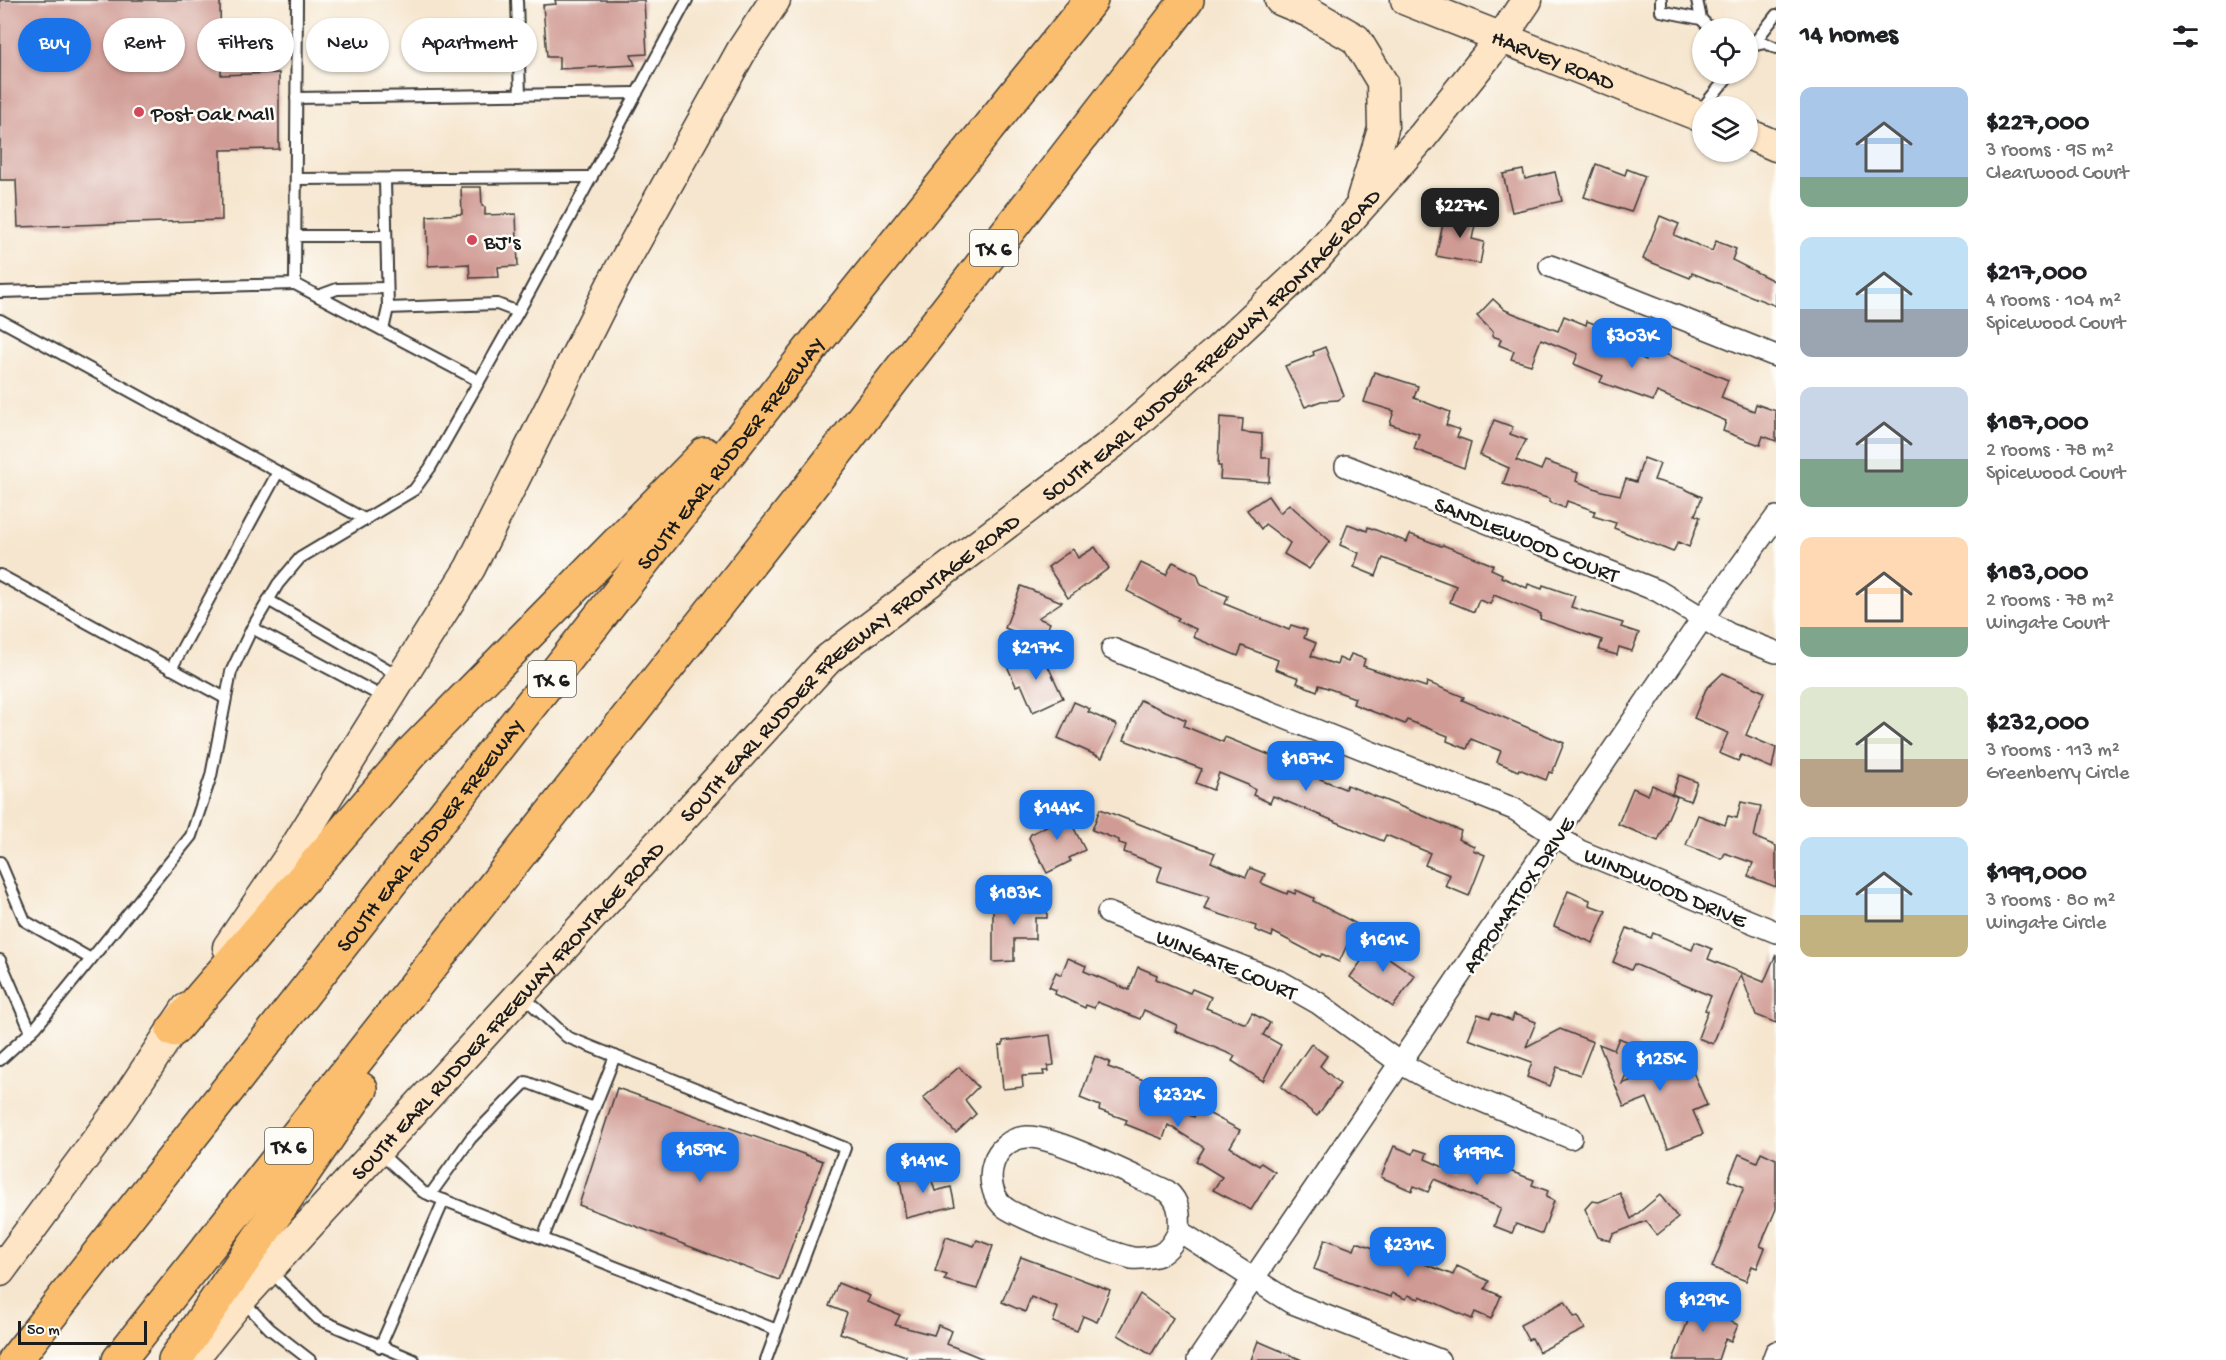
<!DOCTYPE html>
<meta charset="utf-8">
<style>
:root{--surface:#fff;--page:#f2f2f2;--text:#202124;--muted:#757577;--accent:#1a73e8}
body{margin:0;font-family:"Gochi Hand",sans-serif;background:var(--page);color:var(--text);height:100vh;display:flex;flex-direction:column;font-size:22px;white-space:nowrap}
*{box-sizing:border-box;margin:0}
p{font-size:20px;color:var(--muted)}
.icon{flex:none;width:33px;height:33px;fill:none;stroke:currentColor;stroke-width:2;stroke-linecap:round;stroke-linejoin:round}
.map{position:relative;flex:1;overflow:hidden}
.sheet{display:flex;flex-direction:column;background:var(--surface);width:450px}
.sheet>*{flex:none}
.guide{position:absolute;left:18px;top:18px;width:570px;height:54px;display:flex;gap:12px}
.controls{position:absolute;left:1692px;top:18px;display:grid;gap:12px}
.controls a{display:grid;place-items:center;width:66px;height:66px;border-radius:50%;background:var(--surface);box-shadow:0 2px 4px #0004;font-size:30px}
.scale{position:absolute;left:18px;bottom:15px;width:129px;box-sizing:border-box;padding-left:6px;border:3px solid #1c1c1c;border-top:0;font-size:16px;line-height:21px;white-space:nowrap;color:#1c1c1c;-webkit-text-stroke:4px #fdfcf7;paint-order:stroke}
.price{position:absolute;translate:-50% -51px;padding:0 14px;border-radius:12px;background:var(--accent);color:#fff;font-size:20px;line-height:39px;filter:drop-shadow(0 2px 3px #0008)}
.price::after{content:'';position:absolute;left:50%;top:36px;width:18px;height:14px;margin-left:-9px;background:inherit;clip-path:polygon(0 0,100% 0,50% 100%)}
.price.active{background:#222;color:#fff}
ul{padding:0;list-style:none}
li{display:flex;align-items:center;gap:18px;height:150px;padding:0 24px}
li span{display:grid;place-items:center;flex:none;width:168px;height:120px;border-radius:12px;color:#555}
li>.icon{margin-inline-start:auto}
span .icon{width:72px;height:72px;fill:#fffc;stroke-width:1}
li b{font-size:26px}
h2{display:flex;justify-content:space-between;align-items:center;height:72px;padding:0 24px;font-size:26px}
.tag{padding:0 21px;border-radius:27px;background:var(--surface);box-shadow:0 2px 4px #0004;font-size:21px;line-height:54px}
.tag.active{background:var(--accent);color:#fff}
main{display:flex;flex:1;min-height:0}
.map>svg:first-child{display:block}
.building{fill:#d09b94}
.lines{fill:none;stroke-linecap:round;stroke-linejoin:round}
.lane-casing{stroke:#3d3a37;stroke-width:14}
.street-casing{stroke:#3d3a37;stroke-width:24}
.secondary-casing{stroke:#3d3a37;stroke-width:33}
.highway-casing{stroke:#3d3a37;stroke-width:36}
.lane{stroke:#fff;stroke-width:10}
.street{stroke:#fff;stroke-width:21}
.secondary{stroke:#fde5c5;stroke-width:30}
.highway{stroke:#fbbe6e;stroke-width:33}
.poi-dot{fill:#d1495b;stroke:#fdfcf7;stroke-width:2}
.labels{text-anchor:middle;stroke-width:5;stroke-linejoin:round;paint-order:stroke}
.shield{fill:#fdfcf7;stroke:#605f5e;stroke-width:1.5}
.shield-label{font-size:21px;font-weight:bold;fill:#1c1c1c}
.street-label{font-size:22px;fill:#1c1c1c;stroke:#fdfcf7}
.poi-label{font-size:22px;fill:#1c1c1c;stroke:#fdfcf7;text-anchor:start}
</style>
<main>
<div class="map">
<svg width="1776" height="1360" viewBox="0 0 1776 1360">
<rect width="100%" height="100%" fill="#fdfcf7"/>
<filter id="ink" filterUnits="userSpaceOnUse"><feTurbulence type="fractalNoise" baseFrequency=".0167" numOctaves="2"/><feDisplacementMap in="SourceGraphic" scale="12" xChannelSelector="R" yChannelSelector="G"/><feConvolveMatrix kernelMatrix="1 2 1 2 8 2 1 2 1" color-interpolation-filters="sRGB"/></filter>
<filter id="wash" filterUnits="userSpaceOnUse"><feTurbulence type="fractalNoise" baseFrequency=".008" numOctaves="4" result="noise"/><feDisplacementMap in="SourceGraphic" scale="24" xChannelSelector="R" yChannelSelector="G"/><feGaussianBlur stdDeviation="1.35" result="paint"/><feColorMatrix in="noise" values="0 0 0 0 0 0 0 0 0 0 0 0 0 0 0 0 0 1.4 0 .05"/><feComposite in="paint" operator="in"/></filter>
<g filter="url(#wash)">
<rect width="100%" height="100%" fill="#f6e6cf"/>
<g id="blocks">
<g class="building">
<path d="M0 0H220L221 75 279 73V149L221 150 222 220 18 227 16 180H0Z"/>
<path d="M555 0H644L647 54 631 55 635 65 559 69V57H547L543 5 556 4Z"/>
<path d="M1596 164 1625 175 1627 169 1645 176 1631 212 1584 197Z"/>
<path d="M1523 170 1525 179 1555 172 1562 201 1512 212 1503 174Z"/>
<path d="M461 187H481L482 206 485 207V215L516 214 518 266 498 267 499 277 470 278 469 264 428 266 427 216 462 214Z"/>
<path d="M1446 210 1477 216 1472 239 1484 242 1480 264 1436 256Z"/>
<path d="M1660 216 1679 224 1674 235 1712 251 1716 241 1736 249 1732 260 1776 282V306L1692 273 1690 278 1643 259Z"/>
<path d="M1493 299 1505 310 1558 331 1564 316 1586 325 1587 321 1612 331 1607 344 1646 360 1651 348 1728 380 1721 398 1754 411 1756 404 1776 411V441L1763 436 1760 445 1723 431 1726 421 1657 392 1653 401 1600 382 1603 376 1574 364 1578 354 1541 339 1531 365 1511 359 1514 351 1499 345 1501 339 1492 336 1493 332 1477 316Z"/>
<path d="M1325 347 1344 396 1338 400 1321 401 1305 407 1285 366 1314 355 1313 352Z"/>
<path d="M1374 372 1418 386 1414 398 1450 412 1446 425 1460 430 1457 437 1471 442 1464 468 1414 449 1419 434 1390 424 1394 411 1364 402Z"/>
<path d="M1220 417 1243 419 1242 432 1262 434V458H1270L1269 482 1220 479 1221 466H1218Z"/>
<path d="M1494 420 1513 427 1510 434 1526 440 1516 460 1541 470 1545 461 1578 473 1576 481 1602 491 1620 495 1626 479 1636 482 1644 458 1660 464 1654 480 1683 488 1702 497 1695 515 1700 517 1689 547 1678 542 1673 552 1614 528 1616 523 1593 516 1595 511 1567 501 1565 508 1549 502 1550 499 1503 484 1509 468 1480 455Z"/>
<path d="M1268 496 1280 513 1289 504 1330 541 1309 569 1284 554 1290 543 1265 524 1261 529 1247 510Z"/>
<path d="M1348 524 1367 531 1368 527 1407 542 1410 534 1441 546 1443 545 1493 565 1491 569 1502 574 1501 577 1527 588 1528 584 1542 589 1543 585 1575 596 1571 607 1623 623 1621 627 1639 633 1632 651 1619 647 1617 655 1599 650 1602 640 1540 619 1541 614 1494 595 1490 604 1479 600 1474 612 1450 602 1456 586 1383 558 1376 576 1354 567 1359 553 1340 545Z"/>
<path d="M1095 547 1109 568 1068 598 1048 567 1073 549 1078 558Z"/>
<path d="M1173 562 1197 574 1201 585 1228 596 1225 604 1289 630 1291 625 1307 630 1304 638 1316 643 1311 656 1337 665 1339 658 1348 662 1351 654 1365 659 1363 666 1426 687 1427 682 1464 697 1462 700 1564 743 1552 773 1549 772 1546 780 1519 769 1518 771 1497 762 1501 751 1471 739 1467 749 1447 741 1448 736 1407 720 1405 724 1353 704 1355 698 1319 685 1317 691 1297 683 1299 678 1275 669 1278 660 1242 646 1238 656 1193 637 1196 629 1177 621 1179 618 1127 591 1141 563 1166 575Z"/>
<path d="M1021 586 1062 602 1038 618 1050 623 1042 643 1005 628Z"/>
<path d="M1040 649 1063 698 1033 712 1021 684 1016 686 1008 668Z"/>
<path d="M1723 673 1764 692 1746 735 1776 748 1772 768 1741 755 1738 761 1719 753 1728 733 1694 718 1706 689Z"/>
<path d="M1140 700 1186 720 1184 726 1223 742 1225 737 1304 769 1303 772 1345 789 1347 785 1461 831 1458 839 1474 846 1473 850 1485 855 1469 896 1445 886 1450 875 1425 865 1430 853 1386 835 1383 841 1273 796 1270 803 1253 795 1255 790 1248 785 1219 773 1213 790 1196 783 1202 769 1124 740Z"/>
<path d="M1074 702 1090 709 1088 712 1117 725 1102 758 1058 738Z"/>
<path d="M1679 775 1697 782 1690 801 1672 794Z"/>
<path d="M1652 785 1677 797 1658 841 1618 824 1633 788 1648 795Z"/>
<path d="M1741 802 1761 806 1754 837 1776 846V887L1748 876 1753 863 1725 853 1722 859 1686 845 1698 815 1725 825 1728 816 1737 818Z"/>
<path d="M1057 807H1063L1085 850 1069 858 1071 861 1047 873 1029 838 1031 834 1052 823 1047 813Z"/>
<path d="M1100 809 1215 853 1211 862 1246 877 1250 868 1265 874 1261 883 1287 894 1288 891 1295 894 1296 890 1314 898 1313 901 1357 924 1339 962 1322 954 1320 957 1273 932 1272 937 1255 930 1256 926 1204 909 1209 897 1157 881 1162 867 1124 852 1126 845 1119 843V840L1092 830Z"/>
<path d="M1568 891 1590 900 1589 905 1606 911 1593 943 1554 926Z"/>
<path d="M1047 901V918H1035V939H1014V961L993 962V902Z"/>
<path d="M1627 928 1651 938 1653 933 1692 950 1695 942 1712 949 1708 959 1764 982 1776 954V1023L1756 1015 1741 974 1713 1044 1698 1038 1708 1011 1705 1010 1711 996 1634 964 1631 970 1613 962Z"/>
<path d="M1379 936 1394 945 1386 956 1415 976 1393 1007 1350 977Z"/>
<path d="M1068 958 1086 966 1084 971 1129 990 1138 967 1157 975 1156 979 1190 993 1192 989 1211 997 1206 1008 1246 1024 1252 1013 1270 1023 1263 1035 1281 1045 1263 1081 1232 1061 1235 1056 1175 1031 1177 1025 1144 1010 1140 1019 1097 1002 1094 1008 1086 1005 1085 1008 1055 994 1056 990 1049 987 1056 972 1061 975Z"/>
<path d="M1492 1013 1512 1021 1514 1014 1536 1022 1526 1047 1560 1029 1593 1042 1580 1075 1557 1067 1550 1086 1527 1077 1532 1062 1468 1039 1478 1014 1490 1018Z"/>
<path d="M1050 1035 1054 1065 1048 1066 1049 1071H1043L1044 1075 1022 1076 1023 1087 1003 1089 999 1046 1003 1045V1041Z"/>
<path d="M1619 1038 1638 1046 1622 1084 1670 1065 1668 1060 1685 1053 1707 1105 1693 1111 1703 1134 1668 1148 1647 1098 1624 1107 1599 1044 1614 1050Z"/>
<path d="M1311 1044 1327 1056 1320 1066 1340 1084 1317 1116 1281 1087Z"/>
<path d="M1095 1056 1110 1062 1108 1067 1152 1083 1154 1079 1167 1084 1165 1090 1175 1094 1170 1107 1194 1117 1199 1108 1240 1130 1230 1147 1259 1166 1261 1163 1275 1172 1251 1210 1213 1190 1222 1177 1196 1161 1204 1148 1197 1143 1168 1125 1163 1139 1125 1124 1127 1120 1099 1110 1100 1106 1080 1098Z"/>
<path d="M959 1067 978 1087 965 1100 976 1114 956 1133 923 1098Z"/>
<path d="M617 1088 823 1161 779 1280 579 1205Z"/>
<path d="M1394 1146 1413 1154 1415 1149 1427 1153 1425 1159 1459 1174 1469 1150 1487 1157 1489 1152 1508 1161 1504 1169 1534 1180 1532 1185 1548 1191 1546 1197 1554 1201 1542 1234 1516 1224 1512 1233 1494 1226 1501 1208 1434 1179 1428 1192 1414 1186 1412 1191 1381 1177Z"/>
<path d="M1761 1152 1776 1159V1209L1760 1246 1765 1248 1757 1268 1752 1266 1746 1281 1712 1267 1744 1187 1728 1180 1739 1154 1757 1162Z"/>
<path d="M928 1167 935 1191 951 1187 955 1206 906 1218 899 1174Z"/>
<path d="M1620 1193 1631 1219 1660 1195 1678 1218 1657 1235 1646 1221 1613 1234 1610 1241 1598 1237 1585 1209 1592 1201 1599 1202Z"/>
<path d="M946 1237 974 1246 977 1240 993 1246 977 1289 944 1280 947 1275 935 1271Z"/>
<path d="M1325 1239 1354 1250 1357 1242 1395 1256 1396 1253 1453 1275 1457 1266 1489 1281 1485 1289 1501 1296 1491 1319 1475 1312 1472 1319 1420 1296 1419 1299 1408 1295 1406 1299 1392 1293 1391 1297 1372 1291 1314 1269Z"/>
<path d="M1021 1257 1110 1290 1097 1322 1083 1316 1077 1331 1053 1322 1058 1308 1031 1297 1025 1312 1002 1302Z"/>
<path d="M838 1283 870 1296 867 1302 900 1315 895 1325 934 1335 938 1325 952 1331 947 1344 986 1360H905L906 1356 840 1333 847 1313 829 1306Z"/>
<path d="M1140 1294 1173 1318 1151 1355 1118 1335Z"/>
<path d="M1685 1296 1718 1309 1716 1314 1738 1325 1731 1341 1725 1339 1718 1360H1673L1691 1313 1680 1309Z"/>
<path d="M1565 1301 1574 1317 1578 1316 1585 1329 1539 1352 1532 1338 1528 1340 1520 1325Z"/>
<path d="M1258 1341 1302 1360H1251Z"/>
</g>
</g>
</g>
<g filter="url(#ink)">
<use href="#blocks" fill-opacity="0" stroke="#3d3a37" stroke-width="1.5"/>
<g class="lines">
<g class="lane-casing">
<g id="lane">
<path d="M517 0 520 95"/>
<path d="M1661 0V11L1701 19"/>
<path d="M1697 0 1701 19 1710 28"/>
<path d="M1752 46 1765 43 1776 48"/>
<path d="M1751 47 1776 15"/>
<path d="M296 98 637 93"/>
<path d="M1704 106 1730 74"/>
<path d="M296 179 592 177"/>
<path d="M385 180 388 308 497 304 518 312"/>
<path d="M295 236H386"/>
<path d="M295 284 479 381"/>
<path d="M0 292 295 284 297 0"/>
<path d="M318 296 337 289 387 288"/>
<path d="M0 320 366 520"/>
<path d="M383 330 388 308"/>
<path d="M0 575 225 698"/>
<path d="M268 600 401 677"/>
<path d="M252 628 387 699"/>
<path d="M171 669 278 472"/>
<path d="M0 862 25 921 91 959"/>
<path d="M0 960 31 1032"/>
<path d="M0 1060 36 1027 191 836 211 776 231 672 252 628 278 584 300 558 414 490 430 468 530 291 687 0"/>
<path d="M378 1151 423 1192 777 1330 845 1148 567 1037 522 995"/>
<path d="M430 1195 471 1138 526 1082 594 1108"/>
<path d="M543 1238 615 1056"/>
<path d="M269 1270 318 1319 414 1360"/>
<path d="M242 1300 270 1329 310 1360"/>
<path d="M380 1347 444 1200"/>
<path d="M766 1360 777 1330"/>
</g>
</g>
<g class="street-casing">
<g id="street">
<path d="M1550 266 1776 356"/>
<path d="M1346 466 1658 591 1729 634 1776 652"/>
<path d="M1112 649 1514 809 1580 851 1776 932"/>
<path d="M1108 913 1281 982 1318 1003 1400 1063 1427 1078 1571 1138"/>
<path d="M1179 1231C1174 1241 1169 1250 1159 1255 1153 1257 1139 1259 1132 1258 1112 1253 1013 1217 1002 1205 980 1181 993 1139 1027 1137 1056 1136 1137 1178 1167 1191 1180 1202 1180 1215 1179 1231L1290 1302 1439 1360"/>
<path d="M1198 1360 1704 616 1776 517"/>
<path d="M1773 1360 1776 1352"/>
</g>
</g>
<g class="secondary-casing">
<g id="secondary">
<path d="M1280 0 1309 12 1356 39 1382 82 1383 129 1362 198"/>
<path id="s1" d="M1406 0 1702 117"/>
<path d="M1748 134 1776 146"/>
<path d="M228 947 288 859 470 568 613 282 742 50 775 0"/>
<path d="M0 1271 119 1110 186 1009"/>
<path id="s2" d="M192 1360 241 1299 828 659 1113 443 1218 350 1314 260 1422 137 1502 37 1527 0"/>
</g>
</g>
<g class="highway-casing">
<g id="highway">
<path d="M173 1030 411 753 705 454"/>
<path id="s3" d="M15 1360 816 342 1091 0"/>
<path d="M119 1360 802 497 1187 0"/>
<path d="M175 1360 361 1089"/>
</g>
</g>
<use href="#lane" class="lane"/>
<use href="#street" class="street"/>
<use href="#secondary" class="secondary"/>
<use href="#highway" class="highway"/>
</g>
</g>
<g class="poi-dot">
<circle cx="139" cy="112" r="6"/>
<circle cx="472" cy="240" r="6"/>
</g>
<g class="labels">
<g class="shield">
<rect x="970" y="230" width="48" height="36" rx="4.5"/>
<rect x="528" y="661" width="48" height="36" rx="4.5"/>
<rect x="265" y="1128" width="48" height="36" rx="4.5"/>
</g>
<g class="shield-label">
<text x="994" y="255">TX 6</text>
<text x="552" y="686">TX 6</text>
<text x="289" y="1153">TX 6</text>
</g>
<g class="street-label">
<text dy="8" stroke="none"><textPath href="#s1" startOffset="159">HARVEY ROAD</textPath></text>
<text dy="8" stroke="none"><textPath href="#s2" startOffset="1443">SOUTH EARL RUDDER FREEWAY FRONTAGE ROAD</textPath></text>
<text dy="8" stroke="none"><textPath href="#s3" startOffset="1155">SOUTH EARL RUDDER FREEWAY</textPath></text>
<text transform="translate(1527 538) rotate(22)" y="8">SANDLEWOOD COURT</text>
<text dy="8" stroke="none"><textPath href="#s2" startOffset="957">SOUTH EARL RUDDER FREEWAY FRONTAGE ROAD</textPath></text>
<text dy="8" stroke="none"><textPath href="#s3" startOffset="669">SOUTH EARL RUDDER FREEWAY</textPath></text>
<text transform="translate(1666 886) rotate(23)" y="8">WINDWOOD DRIVE</text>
<text transform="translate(1517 894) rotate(-56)" y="8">APPOMATTOX DRIVE</text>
<text transform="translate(1227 963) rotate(23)" y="8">WINGATE COURT</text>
<text dy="8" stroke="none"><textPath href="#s2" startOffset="471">SOUTH EARL RUDDER FREEWAY FRONTAGE ROAD</textPath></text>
</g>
<g class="poi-label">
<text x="151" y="120">Post Oak Mall</text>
<text x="484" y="248">BJ's</text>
</g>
</g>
</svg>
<div class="controls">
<a><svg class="icon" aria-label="locate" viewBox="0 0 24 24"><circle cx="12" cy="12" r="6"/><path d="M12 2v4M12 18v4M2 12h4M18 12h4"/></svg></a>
<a><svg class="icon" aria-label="layers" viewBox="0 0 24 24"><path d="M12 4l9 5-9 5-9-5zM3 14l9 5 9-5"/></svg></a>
</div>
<div class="scale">50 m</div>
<b class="price active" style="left:1460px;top:239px">$227K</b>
<b class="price" style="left:1632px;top:369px">$303K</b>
<b class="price" style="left:1036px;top:681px">$217K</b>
<b class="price" style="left:1306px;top:792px">$187K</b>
<b class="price" style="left:1057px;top:841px">$144K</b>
<b class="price" style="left:1014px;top:926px">$183K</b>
<b class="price" style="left:1383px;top:973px">$161K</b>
<b class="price" style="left:1660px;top:1092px">$125K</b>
<b class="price" style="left:1178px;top:1128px">$232K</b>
<b class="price" style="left:700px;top:1183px">$159K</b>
<b class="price" style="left:1477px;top:1186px">$199K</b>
<b class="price" style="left:923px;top:1194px">$141K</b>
<b class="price" style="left:1408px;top:1278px">$231K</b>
<b class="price" style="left:1703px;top:1333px">$129K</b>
<div class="guide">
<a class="tag active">Buy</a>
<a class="tag">Rent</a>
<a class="tag">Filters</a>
<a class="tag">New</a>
<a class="tag">Apartment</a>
</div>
</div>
<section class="sheet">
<h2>14 homes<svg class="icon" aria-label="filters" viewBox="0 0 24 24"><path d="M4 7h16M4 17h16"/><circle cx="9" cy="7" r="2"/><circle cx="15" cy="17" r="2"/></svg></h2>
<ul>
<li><span style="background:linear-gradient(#a9c7e8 75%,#7fa58c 0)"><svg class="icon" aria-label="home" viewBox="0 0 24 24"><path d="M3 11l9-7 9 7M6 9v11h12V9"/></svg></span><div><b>$227,000</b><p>3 rooms · 95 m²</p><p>Clearwood Court</p></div></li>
<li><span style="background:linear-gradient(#bfe0f5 60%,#9aa5b1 0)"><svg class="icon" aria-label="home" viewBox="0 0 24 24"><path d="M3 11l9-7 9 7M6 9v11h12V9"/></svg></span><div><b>$217,000</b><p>4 rooms · 104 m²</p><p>Spicewood Court</p></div></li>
<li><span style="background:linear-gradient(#c9d6e8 60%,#7fa58c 0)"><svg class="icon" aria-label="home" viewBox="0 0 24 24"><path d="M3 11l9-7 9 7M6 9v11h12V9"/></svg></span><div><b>$187,000</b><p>2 rooms · 78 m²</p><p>Spicewood Court</p></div></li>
<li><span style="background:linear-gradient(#ffd9b3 75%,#7fa58c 0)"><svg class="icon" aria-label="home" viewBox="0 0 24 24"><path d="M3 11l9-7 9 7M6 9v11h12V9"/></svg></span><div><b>$183,000</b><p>2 rooms · 78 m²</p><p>Wingate Court</p></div></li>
<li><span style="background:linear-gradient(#dfe7d0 60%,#b9a48a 0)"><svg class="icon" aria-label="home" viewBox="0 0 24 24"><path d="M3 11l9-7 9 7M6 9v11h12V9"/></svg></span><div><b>$232,000</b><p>3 rooms · 113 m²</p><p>Greenberry Circle</p></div></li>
<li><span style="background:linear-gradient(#bfe0f5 65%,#c2b280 0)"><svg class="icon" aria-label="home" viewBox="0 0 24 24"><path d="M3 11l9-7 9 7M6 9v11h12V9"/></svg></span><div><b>$199,000</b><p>3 rooms · 80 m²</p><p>Wingate Circle</p></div></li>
</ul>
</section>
</main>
